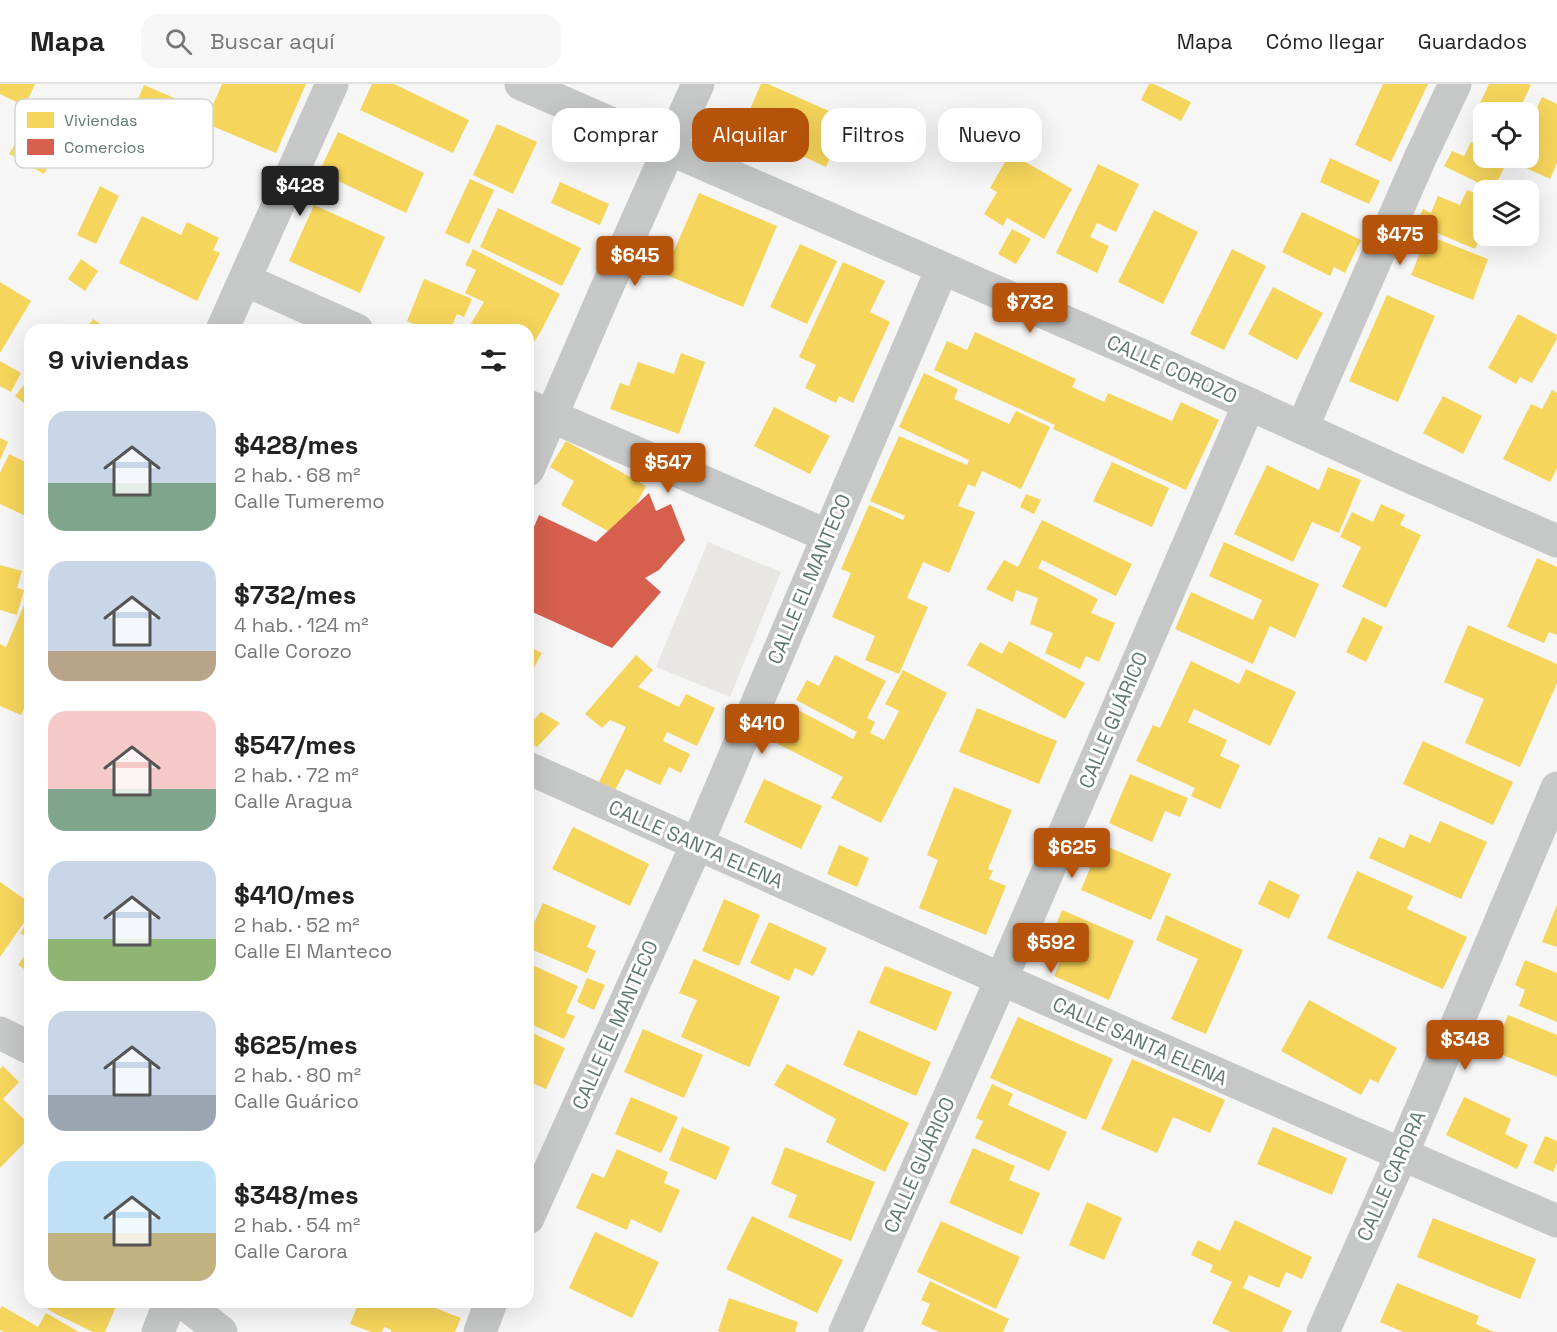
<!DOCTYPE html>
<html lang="es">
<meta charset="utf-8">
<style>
:root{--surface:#fff;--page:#f6f6f6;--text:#222;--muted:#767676;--line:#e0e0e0;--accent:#b45309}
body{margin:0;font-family:"Space Grotesk",sans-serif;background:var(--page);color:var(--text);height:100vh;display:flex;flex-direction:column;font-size:22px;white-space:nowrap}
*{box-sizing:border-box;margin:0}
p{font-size:20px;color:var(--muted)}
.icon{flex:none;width:33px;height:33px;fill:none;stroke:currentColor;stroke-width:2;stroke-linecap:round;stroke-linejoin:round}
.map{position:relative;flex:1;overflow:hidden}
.panel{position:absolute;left:24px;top:240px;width:510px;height:984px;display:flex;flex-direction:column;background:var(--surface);border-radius:18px;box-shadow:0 6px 24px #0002}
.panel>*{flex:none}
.banner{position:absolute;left:552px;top:24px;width:570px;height:54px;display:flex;gap:12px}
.controls{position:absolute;left:1473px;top:18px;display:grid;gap:12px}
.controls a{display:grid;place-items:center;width:66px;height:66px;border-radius:12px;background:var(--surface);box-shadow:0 6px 24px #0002;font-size:30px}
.price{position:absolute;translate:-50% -51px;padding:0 14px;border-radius:6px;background:var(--accent);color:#fff;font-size:20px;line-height:39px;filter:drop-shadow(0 2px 3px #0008)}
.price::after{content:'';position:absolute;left:50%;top:36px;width:18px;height:14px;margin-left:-9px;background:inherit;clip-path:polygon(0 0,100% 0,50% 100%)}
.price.selected{background:#222;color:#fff}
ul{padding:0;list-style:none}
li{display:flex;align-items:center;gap:18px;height:150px;padding:0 24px}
li span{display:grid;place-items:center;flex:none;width:168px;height:120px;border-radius:18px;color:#555}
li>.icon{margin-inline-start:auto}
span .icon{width:72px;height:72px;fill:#fffc;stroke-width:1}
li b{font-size:26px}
h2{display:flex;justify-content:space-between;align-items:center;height:72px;padding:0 24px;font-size:26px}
.pill{padding:0 21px;border-radius:18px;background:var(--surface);box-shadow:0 6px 24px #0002;font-size:21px;line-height:54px}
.pill.selected{background:var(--accent);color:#fff}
header{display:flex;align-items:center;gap:36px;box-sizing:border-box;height:84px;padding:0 30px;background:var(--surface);border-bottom:2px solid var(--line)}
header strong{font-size:28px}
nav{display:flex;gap:33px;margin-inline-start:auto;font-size:21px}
.search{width:420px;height:54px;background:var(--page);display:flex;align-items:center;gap:15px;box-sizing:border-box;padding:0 21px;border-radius:18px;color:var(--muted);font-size:22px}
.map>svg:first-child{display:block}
.green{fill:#e8e7e3}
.homes{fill:#f6d55c}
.shops{fill:#d6604d}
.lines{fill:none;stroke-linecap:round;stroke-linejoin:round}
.minor{stroke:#c6c8c7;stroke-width:33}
.labels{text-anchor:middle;stroke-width:6;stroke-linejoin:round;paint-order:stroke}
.street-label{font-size:20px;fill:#5f7871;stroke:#fff}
.key{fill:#fff;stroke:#cfd6d4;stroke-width:1.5}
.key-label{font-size:16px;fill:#5f7871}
</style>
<header>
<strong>Mapa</strong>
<div class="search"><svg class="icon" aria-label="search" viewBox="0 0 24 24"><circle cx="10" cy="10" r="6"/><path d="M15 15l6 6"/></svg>Buscar aquí</div>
<nav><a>Mapa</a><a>Cómo llegar</a><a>Guardados</a></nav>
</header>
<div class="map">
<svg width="1557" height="1248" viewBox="0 0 1557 1248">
<rect width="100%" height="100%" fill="#f6f6f6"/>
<path class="green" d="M708 458 781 488 730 613 656 583Z"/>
<g class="homes">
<path d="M0 0H35L25 22 0 10Z"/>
<path d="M222 0H306L276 69 205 39Z"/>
<path d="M372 0H394L469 36 453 69 360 26Z"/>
<path d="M761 0H768L847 35 826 83 800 71 803 62 769 47 765 57 741 46Z"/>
<path d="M1149 0H1154L1191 18 1181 37 1141 16Z"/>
<path d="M1383 0H1428L1391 78 1355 61Z"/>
<path d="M1489 0H1528L1531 1 1518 28H1484V34L1475 30Z"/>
<path d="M144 1 179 16 168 42 133 27Z"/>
<path d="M1542 13 1557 20V79L1550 95 1513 78 1515 74H1528V43Z"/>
<path d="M28 38 62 58 44 90 9 70Z"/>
<path d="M497 40 537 58 513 110 473 91Z"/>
<path d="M338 48 424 89 406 129 319 88Z"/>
<path d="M1471 58 1484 64V74H1503L1508 76 1493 106 1444 82 1452 67 1464 72Z"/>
<path d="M1010 69 1072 105 1044 155 1007 134 1003 142 984 130 997 108 990 104Z"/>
<path d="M1330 74 1380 97 1369 120 1320 98Z"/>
<path d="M1098 80 1139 100 1116 148 1097 139 1090 153 1109 162 1097 189 1056 169Z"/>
<path d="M470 95 494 106 469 160 445 149Z"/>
<path d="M560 98 609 120 600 141 551 119Z"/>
<path d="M100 102 119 112 96 160 77 151Z"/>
<path d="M1467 106 1484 113V146L1475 165 1416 140 1423 125 1431 129 1438 112 1460 121Z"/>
<path d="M699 109 777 142 743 223 664 190Z"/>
<path d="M314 121 385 153 360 209 289 177Z"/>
<path d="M498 124 581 164 562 202 480 163Z"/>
<path d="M1154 126 1198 148 1163 220 1118 198Z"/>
<path d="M1302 128 1361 156 1345 189 1334 183 1330 192 1282 168Z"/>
<path d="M142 132 181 151 187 138 219 154 213 166 220 169 197 217 119 179Z"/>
<path d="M1012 145 1031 155 1016 180 998 170Z"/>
<path d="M1427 151 1488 175 1473 216 1411 191Z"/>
<path d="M800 160 837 177 807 240 770 223Z"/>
<path d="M473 165 560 210 541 247 528 268V246H467L484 218 465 209 476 186 465 181Z"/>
<path d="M1232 165 1266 182 1224 266 1190 250Z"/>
<path d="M81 175 98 187 85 207 68 195Z"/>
<path d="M843 178 885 197 870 228 890 238 853 319 839 312 836 319 805 304 816 281 799 273Z"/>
<path d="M424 195 472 215 464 233 457 230 450 246H429L407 237Z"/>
<path d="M0 198 31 217 0 269Z"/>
<path d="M1273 203 1323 229 1297 276 1248 250Z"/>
<path d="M1387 211 1435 232 1398 318 1349 297Z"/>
<path d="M1518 230 1557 251V255L1532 299 1520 293 1516 300 1488 284Z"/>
<path d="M93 235 109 246H85Z"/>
<path d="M975 248 1076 295 1072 303 1104 318 1108 309 1172 337 1181 318 1219 336 1186 406 1053 345 1055 341 934 286 947 257 967 266Z"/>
<path d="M681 269 705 278 679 350 610 325 620 299 629 302 638 278 674 290Z"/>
<path d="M0 277 21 289 11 308 0 302Z"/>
<path d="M924 289 958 305 954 315 1009 340 1016 327 1050 343 1021 405 982 387 975 403 968 400 958 422 975 428 949 489 923 478 907 514 928 523 899 590 865 576 875 552 832 533 851 489 841 485 869 421 903 436 905 432 870 417 899 352 967 381 969 376 899 343Z"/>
<path d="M30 294V324L15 312Z"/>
<path d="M1552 306 1557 309V384L1550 398 1503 375 1531 320 1542 325Z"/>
<path d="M1443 312 1482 332 1463 370 1423 349Z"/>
<path d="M774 323 830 352 810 390 754 362Z"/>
<path d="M0 354 8 358 0 376Z"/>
<path d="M566 357 646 402 635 423 608 447 561 421 574 397 550 383Z"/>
<path d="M9 370 30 380V434L0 420V389Z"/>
<path d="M1112 378 1169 404 1152 443 1093 417Z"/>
<path d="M1267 381 1319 406 1328 383 1361 396 1339 449 1312 438 1293 478 1234 450Z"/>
<path d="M1026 410 1041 416 1034 430 1020 423Z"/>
<path d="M1381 420 1405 431 1400 441 1421 451 1386 524 1342 503 1361 463 1340 453 1352 428 1373 438Z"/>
<path d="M1042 436 1132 480 1116 512 1042 476 1038 484 1098 515 1091 529 1115 539 1099 578 1086 572 1080 585 1045 569 1053 549 1030 540 1038 514 1016 506 1013 518 986 505 1004 476 1018 483Z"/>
<path d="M1224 458 1319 500 1295 554 1270 542 1253 580 1175 545 1191 508 1253 536 1262 516 1209 492Z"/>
<path d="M1537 474 1557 483V551L1549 548 1544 559 1507 543Z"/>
<path d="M0 481 22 487 17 504 24 506 17 531 0 526Z"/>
<path d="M28 512 30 513V611L21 631 0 622V560L6 563Z"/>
<path d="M1363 533 1383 543 1366 578 1346 568Z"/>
<path d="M1468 541 1557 580V599L1520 683 1465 659 1484 615 1444 598Z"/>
<path d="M1009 557 1085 599 1065 635 967 581 980 558 1002 570Z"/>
<path d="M528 562 542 569 528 595Z"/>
<path d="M636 571 653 586 638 603 679 623 686 610 715 624 697 662 667 648 663 657 690 670 681 689 669 683 660 701 626 685 613 710 597 702 626 643 610 636 602 644 585 630Z"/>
<path d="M835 571 886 597 867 634 875 638 870 649 884 656 899 627 885 620 903 586 947 609 881 739 831 714 843 693 776 659 794 624 853 655 857 648 796 616 807 596 819 602Z"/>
<path d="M1191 577 1239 600 1246 585 1296 608 1270 662 1194 625 1188 638 1227 656 1220 672 1240 681 1220 725 1191 712 1195 704 1136 677 1153 641 1160 644Z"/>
<path d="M977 624 1057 657 1039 700 959 668Z"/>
<path d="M541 628 560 639 537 663 528 658V642Z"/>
<path d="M1423 657 1513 698 1493 741 1403 700Z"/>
<path d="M1130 690 1188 714 1180 733 1165 727 1152 758 1109 739Z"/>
<path d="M764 695 822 722 801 765 744 738Z"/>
<path d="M954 703 1012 726 988 785 993 787 989 795 1006 802 986 851 919 824 938 776 927 771Z"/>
<path d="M1440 737 1487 758 1461 815 1369 774 1379 753 1404 764 1410 750 1430 759Z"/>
<path d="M573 743 649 780 630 822 552 785Z"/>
<path d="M1085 753 1171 790 1151 836 1081 806 1090 784 1075 777Z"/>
<path d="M839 761 869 774 857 803 827 790Z"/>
<path d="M1357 787 1413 812 1407 825 1467 853 1443 905 1327 854Z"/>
<path d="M1269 796 1300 811 1289 835 1258 820Z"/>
<path d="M0 798 30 819V830L0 873Z"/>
<path d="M724 815 760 831 739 882 702 867Z"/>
<path d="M543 819 596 842 587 863 596 867 587 889 528 864V852Z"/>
<path d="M1557 821V863L1542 858Z"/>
<path d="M1062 826 1134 857 1109 916 1054 892 1062 874 1057 871 1066 851 1054 846Z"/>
<path d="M1166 831 1243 866 1206 950 1171 935 1198 875 1156 856Z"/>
<path d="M30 835V856L20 849Z"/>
<path d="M769 838 827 864 813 892 795 884 789 897 750 879Z"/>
<path d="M30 864V889L18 881Z"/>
<path d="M694 875 780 913 749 983 681 953 697 916 679 909Z"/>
<path d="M1525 876 1557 889V938L1519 922 1525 906 1515 901Z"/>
<path d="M528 879 578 902 566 929 575 932 564 955 528 939Z"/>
<path d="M885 882 952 908 936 947 869 919Z"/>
<path d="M587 894 605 901 594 926 577 918Z"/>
<path d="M1309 916 1397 964 1378 999 1370 995 1361 1011 1281 967Z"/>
<path d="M1508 931 1557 951V993L1493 967Z"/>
<path d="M1018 933 1113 975 1086 1036 990 994Z"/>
<path d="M643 945 703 971 684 1014 624 988Z"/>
<path d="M858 946 931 978 916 1012 843 981Z"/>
<path d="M528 947 565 964 546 1005 528 997Z"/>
<path d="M1132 975 1225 1016 1210 1049 1173 1033 1157 1069 1101 1045Z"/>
<path d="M787 980 909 1039 885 1088 826 1058 836 1035 774 1001Z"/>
<path d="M3 982 19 998 3 1015 30 1041V1053L0 1084V985Z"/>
<path d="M992 1000 1013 1010 1008 1021 1067 1048 1049 1087 975 1054 983 1037 976 1034Z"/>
<path d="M631 1013 678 1033 661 1069 615 1050Z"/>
<path d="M1464 1013 1511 1035 1505 1050 1528 1061 1517 1085 1446 1051Z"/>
<path d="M682 1043 730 1063 716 1096 669 1076Z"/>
<path d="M1273 1043 1347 1074 1332 1111 1257 1080Z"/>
<path d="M1545 1052 1557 1057V1079L1553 1088 1533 1079Z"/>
<path d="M785 1063 875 1098 851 1157 788 1133 797 1111 771 1100Z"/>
<path d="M973 1064 1015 1082 1009 1096 1040 1109 1022 1151 949 1119Z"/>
<path d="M617 1065 668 1088 664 1099 680 1106 661 1149 631 1135 627 1146 576 1124 592 1089 604 1094Z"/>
<path d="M1087 1118 1122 1134 1104 1176 1069 1161Z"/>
<path d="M752 1132 843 1176 817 1229 726 1185Z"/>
<path d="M1433 1134 1536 1175 1520 1215 1417 1173Z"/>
<path d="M1235 1136 1312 1173 1302 1195 1286 1188 1279 1204 1249 1191 1243 1204 1292 1227 1282 1248H1231L1212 1239 1232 1198 1210 1188 1213 1181 1191 1171 1198 1156 1220 1167Z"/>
<path d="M941 1137 1020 1173 996 1225 917 1188Z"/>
<path d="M595 1148 659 1178 632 1234 569 1204Z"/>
<path d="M930 1197 1009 1235 1003 1248H939L921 1240 930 1220 921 1216Z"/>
<path d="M1397 1199 1479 1232 1476 1240 1494 1248H1403L1380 1238Z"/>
<path d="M729 1214 798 1238 795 1248H721L718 1247Z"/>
<path d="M36 1218H118L105 1248H93L56 1230Z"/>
<path d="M359 1218H420L461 1234 455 1248H391V1246L384 1243 382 1248H371L350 1240Z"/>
<path d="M2 1222 38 1243 46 1229 79 1248H4L0 1246V1225Z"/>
</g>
<path class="shops" d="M649 409 656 427 671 420 685 456 659 486 645 494 661 508 612 564 528 526V457L539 431 596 458Z"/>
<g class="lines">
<g class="minor">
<path d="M521 0 1139 270 1401 389 1557 457"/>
<path d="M245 196 357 246"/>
<path d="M222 246 332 0"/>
<path d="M528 322 828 452"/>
<path d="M1302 344 1421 72 1455 0"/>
<path d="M528 386 605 208 698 0"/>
<path d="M528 684C870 838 1212 989 1557 1137"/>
<path d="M0 949 30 964"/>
<path d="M528 1134 697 760 942 185"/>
<path d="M183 1218 221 1248"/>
<path d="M158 1248 170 1218"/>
<path d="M480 1248 491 1218"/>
<path d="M845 1248 1001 896 1249 320"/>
<path d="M1323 1248 1402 1070 1557 704"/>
</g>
</g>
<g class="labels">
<g class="street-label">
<text transform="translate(1172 285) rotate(24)" y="7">CALLE COROZO</text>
<text transform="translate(809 495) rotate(-67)" y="7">CALLE EL MANTECO</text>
<text transform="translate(1113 636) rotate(-67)" y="7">CALLE GUÁRICO</text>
<text transform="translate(696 760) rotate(24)" y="7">CALLE SANTA ELENA</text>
<text transform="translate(615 941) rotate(-66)" y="7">CALLE EL MANTECO</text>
<text transform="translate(1140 957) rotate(24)" y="7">CALLE SANTA ELENA</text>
<text transform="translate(919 1081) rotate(-66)" y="7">CALLE GUÁRICO</text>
<text transform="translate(1391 1092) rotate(-66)" y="7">CALLE CARORA</text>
</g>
</g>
<rect x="15" y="15" width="198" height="69" rx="9" class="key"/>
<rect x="27" y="28" width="27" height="16" fill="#f6d55c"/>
<rect x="27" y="55" width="27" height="16" fill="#d6604d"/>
<g class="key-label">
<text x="64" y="42">Viviendas</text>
<text x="64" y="69">Comercios</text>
</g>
</svg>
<div class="controls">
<a><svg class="icon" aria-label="locate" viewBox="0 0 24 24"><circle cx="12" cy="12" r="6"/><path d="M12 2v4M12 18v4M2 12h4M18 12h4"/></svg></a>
<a><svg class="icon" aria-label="layers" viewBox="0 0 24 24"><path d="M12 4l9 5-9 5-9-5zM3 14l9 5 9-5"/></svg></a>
</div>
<b class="price selected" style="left:300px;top:133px">$428</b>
<b class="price" style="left:1400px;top:182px">$475</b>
<b class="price" style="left:635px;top:203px">$645</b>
<b class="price" style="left:1030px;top:250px">$732</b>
<b class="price" style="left:668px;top:410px">$547</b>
<b class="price" style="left:762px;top:671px">$410</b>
<b class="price" style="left:1072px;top:795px">$625</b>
<b class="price" style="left:1051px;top:890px">$592</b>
<b class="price" style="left:1465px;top:987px">$348</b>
<div class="banner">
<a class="pill">Comprar</a>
<a class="pill selected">Alquilar</a>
<a class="pill">Filtros</a>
<a class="pill">Nuevo</a>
</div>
<section class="panel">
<h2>9 viviendas<svg class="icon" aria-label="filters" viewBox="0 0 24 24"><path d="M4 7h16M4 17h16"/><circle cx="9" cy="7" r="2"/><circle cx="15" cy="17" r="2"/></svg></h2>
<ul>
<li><span style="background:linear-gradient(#c9d6e8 60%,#7fa58c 0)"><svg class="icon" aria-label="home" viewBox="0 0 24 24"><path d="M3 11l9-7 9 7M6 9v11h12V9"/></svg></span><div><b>$428/mes</b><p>2 hab. · 68 m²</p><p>Calle Tumeremo</p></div></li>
<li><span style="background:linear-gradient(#c9d6e8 75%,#b9a48a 0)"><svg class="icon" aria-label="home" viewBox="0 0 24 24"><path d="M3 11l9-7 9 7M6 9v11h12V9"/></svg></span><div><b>$732/mes</b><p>4 hab. · 124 m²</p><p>Calle Corozo</p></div></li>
<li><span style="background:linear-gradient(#f6c9c9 65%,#7fa58c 0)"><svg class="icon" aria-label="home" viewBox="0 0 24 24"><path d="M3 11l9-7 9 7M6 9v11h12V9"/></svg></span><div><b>$547/mes</b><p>2 hab. · 72 m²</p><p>Calle Aragua</p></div></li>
<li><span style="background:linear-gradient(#c9d6e8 65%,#8fb573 0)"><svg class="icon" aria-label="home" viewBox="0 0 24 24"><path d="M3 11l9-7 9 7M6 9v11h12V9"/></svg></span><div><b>$410/mes</b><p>2 hab. · 52 m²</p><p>Calle El Manteco</p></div></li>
<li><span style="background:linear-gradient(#c9d6e8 70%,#9aa5b1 0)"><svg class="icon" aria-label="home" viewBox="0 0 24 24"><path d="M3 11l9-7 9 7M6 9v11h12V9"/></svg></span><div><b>$625/mes</b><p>2 hab. · 80 m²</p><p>Calle Guárico</p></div></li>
<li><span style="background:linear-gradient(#bfe0f5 60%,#c2b280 0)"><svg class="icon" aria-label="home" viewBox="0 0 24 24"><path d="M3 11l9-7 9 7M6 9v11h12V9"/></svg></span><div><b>$348/mes</b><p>2 hab. · 54 m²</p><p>Calle Carora</p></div></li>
</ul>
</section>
</div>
